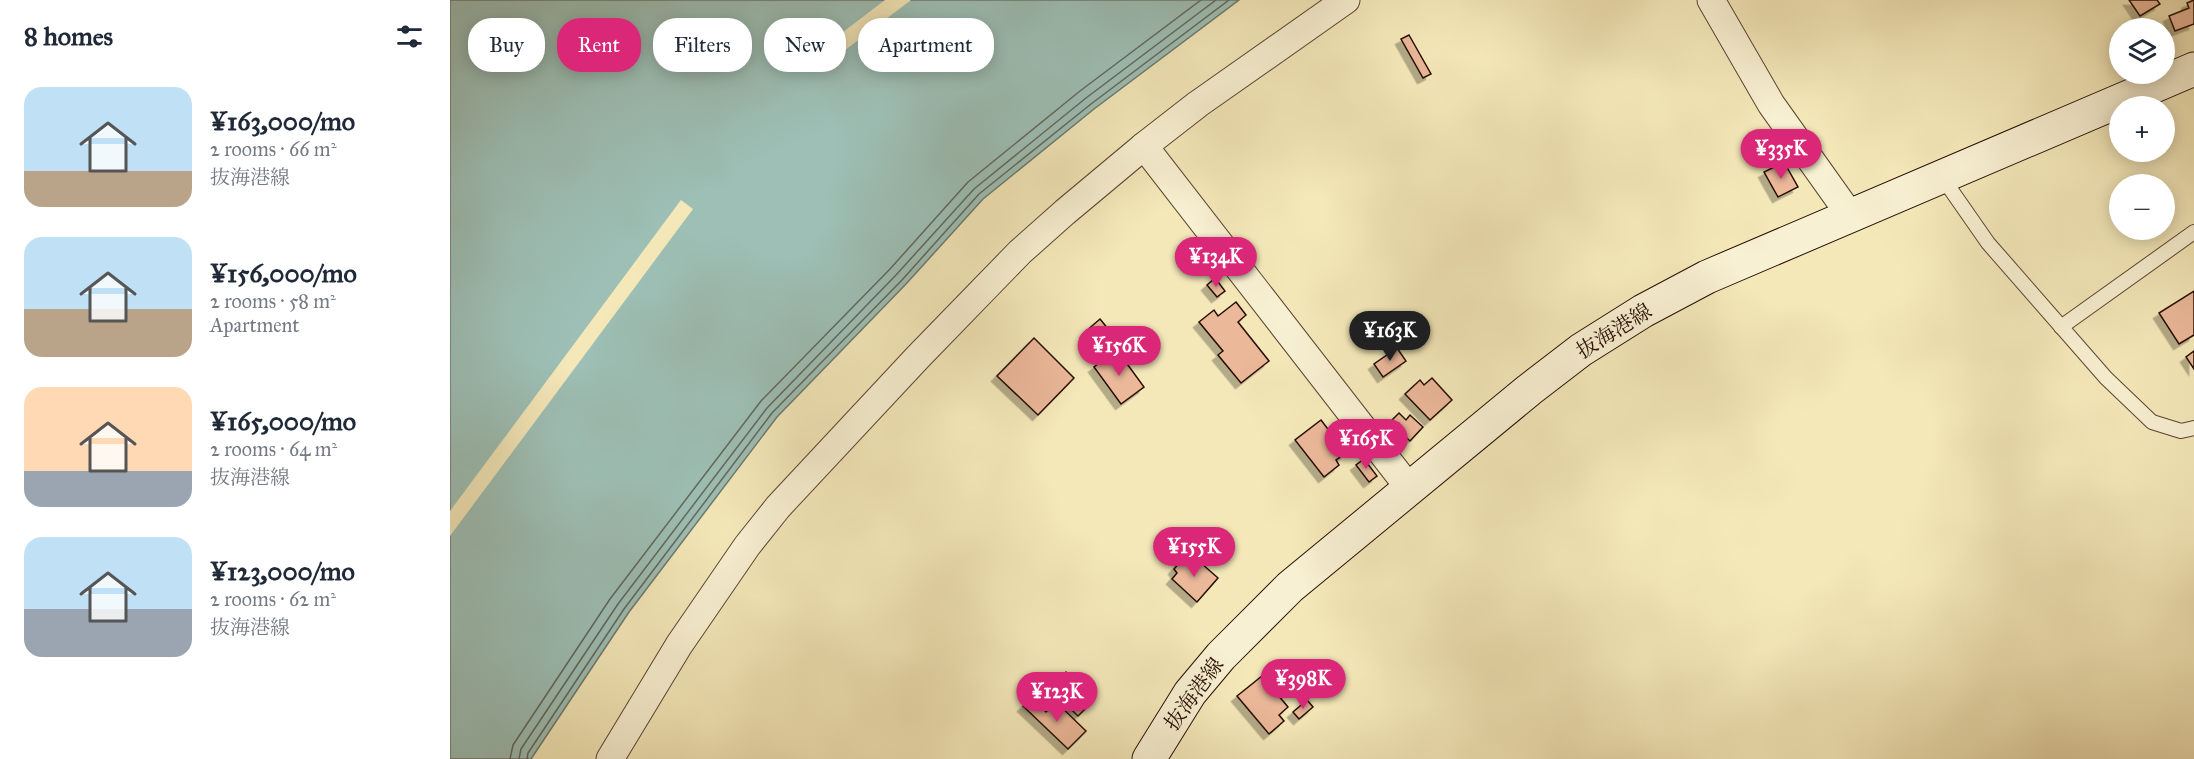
<!DOCTYPE html>
<meta charset="utf-8">
<style>
:root{--surface:#fff;--page:#f2f2f3;--text:#1f2937;--muted:#747a83;--accent:#db2777}
body{margin:0;font-family:"IM FELL Great Primer","Noto Serif JP",serif;background:var(--page);color:var(--text);height:100vh;display:flex;flex-direction:column;font-size:22px;white-space:nowrap}
*{box-sizing:border-box;margin:0}
p{font-size:20px;color:var(--muted)}
.icon{flex:none;width:33px;height:33px;fill:none;stroke:currentColor;stroke-width:2;stroke-linecap:round;stroke-linejoin:round}
.map{position:relative;flex:1;overflow:hidden}
.sheet{display:flex;flex-direction:column;background:var(--surface);width:450px}
.sheet>*{flex:none}
.hud{position:absolute;left:18px;top:18px;width:570px;height:54px;display:flex;gap:12px}
.controls{position:absolute;left:1659px;top:18px;display:grid;gap:12px}
.controls a{display:grid;place-items:center;width:66px;height:66px;border-radius:50%;background:var(--surface);box-shadow:0 3px 15px #0003;font-size:30px}
.price{position:absolute;translate:-50% -51px;padding:0 14px;border-radius:21px;background:var(--accent);color:#fff;font-size:20px;line-height:39px;filter:drop-shadow(0 2px 3px #0008)}
.price::after{content:'';position:absolute;left:50%;top:36px;width:18px;height:14px;margin-left:-9px;background:inherit;clip-path:polygon(0 0,100% 0,50% 100%)}
.price.current{background:#222;color:#fff}
ul{padding:0;list-style:none}
li{display:flex;align-items:center;gap:18px;height:150px;padding:0 24px}
li span{display:grid;place-items:center;flex:none;width:168px;height:120px;border-radius:18px;color:#555}
li>.icon{margin-inline-start:auto}
span .icon{width:72px;height:72px;fill:#fffc;stroke-width:1}
li b{font-size:26px}
h2{display:flex;justify-content:space-between;align-items:center;height:72px;padding:0 24px;font-size:26px}
.chip{padding:0 21px;border-radius:24px;background:var(--surface);box-shadow:0 3px 15px #0003;font-size:21px;line-height:54px}
.chip.current{background:var(--accent);color:#fff}
main{display:flex;flex:1;min-height:0}
.map>svg:first-child{display:block}
.water{fill:#9dbfb5;stroke:#6e796f;stroke-width:1.5}
.pier{fill:#f4e8b9}
.lines{fill:none;stroke-linecap:round;stroke-linejoin:round}
.shore{stroke:#62675d;stroke-width:1.5}
.building{fill:#ebb89a;stroke:#270f05;stroke-width:1.5;filter:url(#shadow)}
.lane-casing{stroke:#5a4532;stroke-width:16}
.street-casing{stroke:#5a4532;stroke-width:29}
.secondary-casing{stroke:#270f05;stroke-width:35}
.lane{stroke:#f8f0d2;stroke-width:14}
.street{stroke:#f8f0d2;stroke-width:27}
.secondary{stroke:#f8f0d2;stroke-width:33}
.labels{text-anchor:middle;stroke-width:4.5;stroke-linejoin:round;paint-order:stroke}
.street-label{font-size:21px;fill:#270f05;stroke:#f8f0d2}
</style>
<main>
<section class="sheet">
<h2>8 homes<svg class="icon" aria-label="filters" viewBox="0 0 24 24"><path d="M4 7h16M4 17h16"/><circle cx="9" cy="7" r="2"/><circle cx="15" cy="17" r="2"/></svg></h2>
<ul>
<li><span style="background:linear-gradient(#bfe0f5 70%,#b9a48a 0)"><svg class="icon" aria-label="home" viewBox="0 0 24 24"><path d="M3 11l9-7 9 7M6 9v11h12V9"/></svg></span><div><b>¥163,000/mo</b><p>2 rooms · 66 m²</p><p>抜海港線</p></div></li>
<li><span style="background:linear-gradient(#bfe0f5 60%,#b9a48a 0)"><svg class="icon" aria-label="home" viewBox="0 0 24 24"><path d="M3 11l9-7 9 7M6 9v11h12V9"/></svg></span><div><b>¥156,000/mo</b><p>2 rooms · 58 m²</p><p>Apartment</p></div></li>
<li><span style="background:linear-gradient(#ffd9b3 70%,#9aa5b1 0)"><svg class="icon" aria-label="home" viewBox="0 0 24 24"><path d="M3 11l9-7 9 7M6 9v11h12V9"/></svg></span><div><b>¥165,000/mo</b><p>2 rooms · 64 m²</p><p>抜海港線</p></div></li>
<li><span style="background:linear-gradient(#bfe0f5 60%,#9aa5b1 0)"><svg class="icon" aria-label="home" viewBox="0 0 24 24"><path d="M3 11l9-7 9 7M6 9v11h12V9"/></svg></span><div><b>¥123,000/mo</b><p>2 rooms · 62 m²</p><p>抜海港線</p></div></li>
</ul>
</section>
<div class="map">
<svg width="1744" height="759" viewBox="0 0 1744 759">
<defs>
<filter id="shadow"><feDropShadow dx="-5.5" dy="5.5" stdDeviation="0" flood-color="#0004"/></filter>
</defs>
<rect width="100%" height="100%" fill="#f4e8b9"/>
<filter id="stains"><feTurbulence type="fractalNoise" baseFrequency=".00333" numOctaves="4"/><feColorMatrix values="0 0 0 0 .2 0 0 0 0 .09 0 0 0 0 .02 0 0 0 .5 -.17"/></filter>
<radialGradient id="worn" r=".72"><stop offset=".6" stop-color="#630" stop-opacity="0"/><stop offset="1" stop-color="#630" stop-opacity=".3"/></radialGradient>
<path class="water" d="M0 0H789L644 109 533 199 456 284 327 417 179 612 81 759H0Z"/>
<g class="pier">
<path d="M435 0H461L390 54 380 42Z"/>
<path d="M231 200 243 209 0 536V511Z"/>
</g>
<g class="lines">
<g class="shore">
<path d="M60 759 63 745 160 599 311 401 440 269 518 182 630 91 751 0"/>
<path d="M69 759 71 749 168 604 317 408 446 275 524 189 636 98 766 0"/>
<path d="M77 759 78 753 174 609 322 413 452 280 529 194 641 104 779 0"/>
</g>
</g>
<g class="building">
<path d="M1679 0H1707L1710 4 1690 16Z"/>
<path d="M1744 0V24L1725 31 1719 16 1739 8 1737 3Z"/>
<path d="M959 35 981 74 973 78 951 39Z"/>
<path d="M1334 162 1348 187 1328 197 1314 172Z"/>
<path d="M765 278 775 291 767 297 757 285Z"/>
<path d="M1744 291V335L1729 344 1709 313Z"/>
<path d="M786 302 796 315 788 322 819 361 791 383 768 355 773 351 749 322 764 310 768 316Z"/>
<path d="M650 319 667 340 652 352 635 332Z"/>
<path d="M584 338 624 378 588 415 547 376Z"/>
<path d="M947 348 956 361 933 377 924 364Z"/>
<path d="M667 350 694 387 671 404 644 367Z"/>
<path d="M1744 351V369L1736 357Z"/>
<path d="M982 378 1002 400 980 420 955 394 970 380 974 385Z"/>
<path d="M949 413 956 420 960 415 973 427 960 441 940 422Z"/>
<path d="M871 420 896 453 886 460 889 465 874 477 845 440Z"/>
<path d="M914 459 927 476 919 482 906 465Z"/>
<path d="M743 556 768 578 747 602 722 579 727 573 724 569 734 558 738 561Z"/>
<path d="M616 672 644 700 628 716 600 689Z"/>
<path d="M812 676 838 707 829 715 834 721 819 734 787 696Z"/>
<path d="M582 698 596 712 606 702 636 731 618 749 573 706Z"/>
<path d="M857 700 863 707 849 719 843 712Z"/>
</g>
<g class="lines">
<g class="lane-casing">
<g id="lane">
<path d="M1492 177 1538 243 1656 378 1702 422 1731 431 1744 428"/>
<path d="M1611 327 1744 232"/>
</g>
</g>
<g class="street-casing">
<g id="street">
<path d="M896 0 748 104 694 146 960 489"/>
<path d="M1261 0 1321 104 1400 215"/>
<path d="M160 759 229 645 297 546 328 507 468 357 570 252 615 212 694 146"/>
</g>
</g>
<g class="secondary-casing">
<path id="secondary" d="M699 759 740 693 771 656 840 587 1079 390 1131 350 1193 311 1257 277 1744 69"/>
</g>
<use href="#lane" class="lane"/>
<use href="#street" class="street"/>
<use href="#secondary" class="secondary"/>
</g>
<g class="labels">
<g class="street-label">
<text transform="translate(1164 331) rotate(-32)" y="7">抜海港線</text>
<text transform="translate(744 694) rotate(-54)" y="7">抜海港線</text>
</g>
</g>
<rect width="100%" height="100%" filter="url(#stains)"/>
<rect width="100%" height="100%" fill="url(#worn)"/>
</svg>
<div class="controls">
<a><svg class="icon" aria-label="layers" viewBox="0 0 24 24"><path d="M12 4l9 5-9 5-9-5zM3 14l9 5 9-5"/></svg></a>
<a>+</a>
<a>−</a>
</div>
<b class="price" style="left:1331px;top:180px">¥335K</b>
<b class="price" style="left:766px;top:288px">¥134K</b>
<b class="price current" style="left:940px;top:362px">¥163K</b>
<b class="price" style="left:669px;top:377px">¥156K</b>
<b class="price" style="left:916px;top:470px">¥165K</b>
<b class="price" style="left:744px;top:578px">¥155K</b>
<b class="price" style="left:853px;top:710px">¥398K</b>
<b class="price" style="left:607px;top:723px">¥123K</b>
<div class="hud">
<a class="chip">Buy</a>
<a class="chip current">Rent</a>
<a class="chip">Filters</a>
<a class="chip">New</a>
<a class="chip">Apartment</a>
</div>
</div>
</main>
